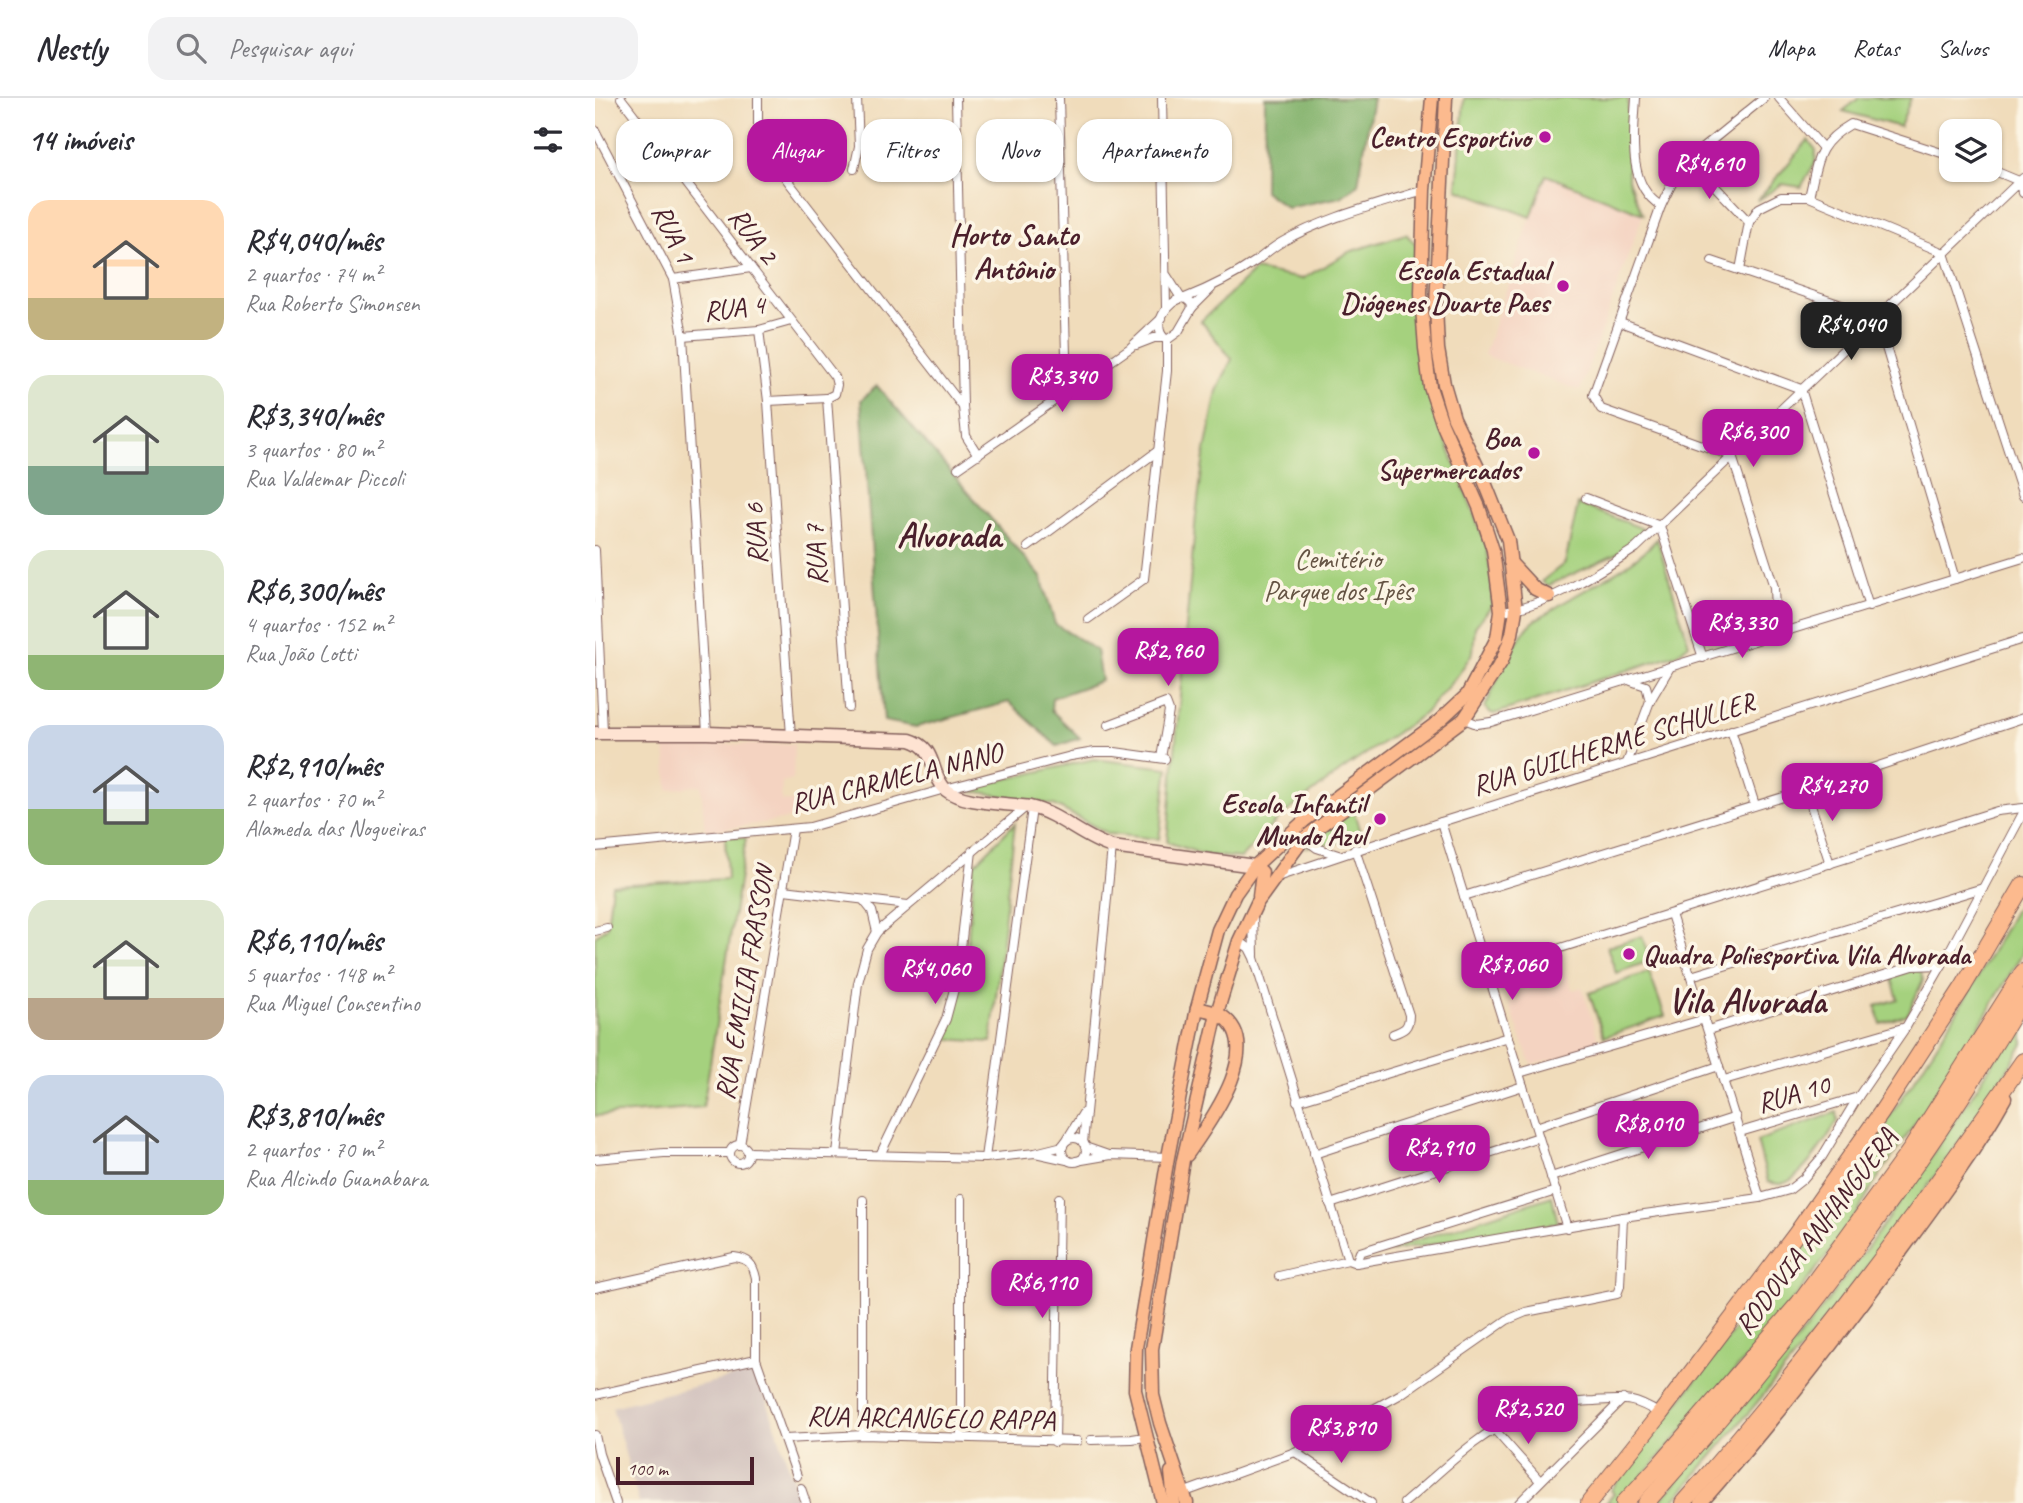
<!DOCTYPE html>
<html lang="pt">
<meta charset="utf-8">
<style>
:root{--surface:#fff;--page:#f2f2f3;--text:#2b2b33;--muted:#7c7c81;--line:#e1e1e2;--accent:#b5179e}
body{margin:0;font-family:Caveat,sans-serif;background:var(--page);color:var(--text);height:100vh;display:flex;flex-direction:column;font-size:26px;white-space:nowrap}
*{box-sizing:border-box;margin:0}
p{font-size:23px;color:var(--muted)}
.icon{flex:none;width:38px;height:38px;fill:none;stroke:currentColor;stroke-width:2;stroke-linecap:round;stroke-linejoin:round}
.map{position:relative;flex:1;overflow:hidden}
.drawer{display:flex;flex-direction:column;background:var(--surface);width:595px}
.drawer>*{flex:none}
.guide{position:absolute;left:21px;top:21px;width:665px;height:63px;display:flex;gap:14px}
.buttons{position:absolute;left:1344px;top:21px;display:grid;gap:14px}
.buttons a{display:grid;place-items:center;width:63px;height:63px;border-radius:14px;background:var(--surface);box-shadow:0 2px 5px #0004;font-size:35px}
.scale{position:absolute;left:21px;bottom:18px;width:138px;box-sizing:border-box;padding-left:7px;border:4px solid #4a1f2b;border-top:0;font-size:19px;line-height:24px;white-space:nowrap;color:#4a1f2b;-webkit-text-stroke:5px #fcf5e5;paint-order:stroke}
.price{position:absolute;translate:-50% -60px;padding:0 16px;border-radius:14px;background:var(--accent);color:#fff;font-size:23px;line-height:46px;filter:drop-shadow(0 2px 4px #0008)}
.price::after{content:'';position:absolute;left:50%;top:42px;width:21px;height:16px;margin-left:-10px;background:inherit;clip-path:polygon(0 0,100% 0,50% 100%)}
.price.selected{background:#222;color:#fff}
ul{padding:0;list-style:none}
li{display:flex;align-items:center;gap:21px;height:175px;padding:0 28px}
li span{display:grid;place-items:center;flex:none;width:196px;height:140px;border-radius:21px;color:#555}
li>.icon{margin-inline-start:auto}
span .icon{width:84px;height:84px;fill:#fffc;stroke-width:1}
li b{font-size:30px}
h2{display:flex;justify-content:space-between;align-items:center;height:84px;padding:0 28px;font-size:30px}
.pill{padding:0 24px;border-radius:21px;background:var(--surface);box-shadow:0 2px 5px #0004;font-size:24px;line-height:63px}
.pill.selected{background:var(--accent);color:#fff}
header{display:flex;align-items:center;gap:42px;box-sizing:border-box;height:98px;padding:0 35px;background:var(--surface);border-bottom:2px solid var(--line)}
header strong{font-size:33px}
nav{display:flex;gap:38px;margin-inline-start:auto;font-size:24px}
.search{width:490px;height:63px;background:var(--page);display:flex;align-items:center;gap:18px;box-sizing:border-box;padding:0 24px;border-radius:21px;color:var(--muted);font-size:26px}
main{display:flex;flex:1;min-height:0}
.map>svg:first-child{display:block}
.built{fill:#f4d3c1}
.industrial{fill:#d0c0bc}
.green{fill:#a5d17e;stroke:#787854;stroke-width:2}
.forest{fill:#84b36d;stroke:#67694c;stroke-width:2}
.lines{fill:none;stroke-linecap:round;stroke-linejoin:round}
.street-casing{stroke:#84615d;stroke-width:10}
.secondary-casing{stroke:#84615d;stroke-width:15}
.primary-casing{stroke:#84615d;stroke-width:15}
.highway-casing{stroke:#84615d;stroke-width:18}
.street{stroke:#fff;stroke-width:8}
.secondary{stroke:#fee3d2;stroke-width:12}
.primary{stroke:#fcba8e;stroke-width:12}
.highway{stroke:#fcba8e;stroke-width:16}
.poi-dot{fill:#b5179e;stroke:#fcf5e5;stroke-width:2.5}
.labels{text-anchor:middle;stroke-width:7;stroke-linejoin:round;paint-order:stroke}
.poi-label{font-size:28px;font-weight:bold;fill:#4a1f2b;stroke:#fcf5e5;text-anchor:end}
.street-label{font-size:28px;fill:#4a1f2b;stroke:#fcf5e5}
.park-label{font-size:28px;fill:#655444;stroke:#fcf5e5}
.neighbourhood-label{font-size:30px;font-weight:bold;fill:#4a1f2b;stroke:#fcf5e5}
.district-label{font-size:35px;font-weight:bold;fill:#4a1f2b;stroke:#fcf5e5}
</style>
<header>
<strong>Nestly</strong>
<div class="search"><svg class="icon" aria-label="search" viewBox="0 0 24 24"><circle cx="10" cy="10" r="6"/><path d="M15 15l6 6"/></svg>Pesquisar aqui</div>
<nav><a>Mapa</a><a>Rotas</a><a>Salvos</a></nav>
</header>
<main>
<section class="drawer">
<h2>14 imóveis<svg class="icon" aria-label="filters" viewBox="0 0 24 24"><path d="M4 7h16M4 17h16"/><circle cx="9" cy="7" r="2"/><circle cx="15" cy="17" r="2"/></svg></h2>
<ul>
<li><span style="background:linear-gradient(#ffd9b3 70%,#c2b280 0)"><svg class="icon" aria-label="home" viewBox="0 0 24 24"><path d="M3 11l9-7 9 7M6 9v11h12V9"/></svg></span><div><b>R$4,040/mês</b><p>2 quartos · 74 m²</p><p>Rua Roberto Simonsen</p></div></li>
<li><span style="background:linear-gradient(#dfe7d0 65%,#7fa58c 0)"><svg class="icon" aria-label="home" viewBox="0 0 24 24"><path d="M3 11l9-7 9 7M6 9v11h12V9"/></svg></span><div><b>R$3,340/mês</b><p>3 quartos · 80 m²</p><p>Rua Valdemar Piccoli</p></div></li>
<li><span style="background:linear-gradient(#dfe7d0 75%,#8fb573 0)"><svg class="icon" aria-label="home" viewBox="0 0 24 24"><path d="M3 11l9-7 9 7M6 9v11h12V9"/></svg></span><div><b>R$6,300/mês</b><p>4 quartos · 152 m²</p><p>Rua João Lotti</p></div></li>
<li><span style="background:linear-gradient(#c9d6e8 60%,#8fb573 0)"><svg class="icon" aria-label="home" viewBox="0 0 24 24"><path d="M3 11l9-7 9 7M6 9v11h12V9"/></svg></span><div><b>R$2,910/mês</b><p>2 quartos · 70 m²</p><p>Alameda das Nogueiras</p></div></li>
<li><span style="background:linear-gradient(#dfe7d0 70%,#b9a48a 0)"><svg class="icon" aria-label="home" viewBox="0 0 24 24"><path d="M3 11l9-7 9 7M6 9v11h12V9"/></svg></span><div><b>R$6,110/mês</b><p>5 quartos · 148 m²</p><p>Rua Miguel Consentino</p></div></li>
<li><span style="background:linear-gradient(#c9d6e8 75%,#8fb573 0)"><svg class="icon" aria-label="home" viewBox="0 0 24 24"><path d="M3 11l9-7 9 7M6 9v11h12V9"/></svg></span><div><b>R$3,810/mês</b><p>2 quartos · 70 m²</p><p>Rua Alcindo Guanabara</p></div></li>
</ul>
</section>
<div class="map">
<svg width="1428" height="1405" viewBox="0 0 1428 1405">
<rect width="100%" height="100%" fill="#fcf5e5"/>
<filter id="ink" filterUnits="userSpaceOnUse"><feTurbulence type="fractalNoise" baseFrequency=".0143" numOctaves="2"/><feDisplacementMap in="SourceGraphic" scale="14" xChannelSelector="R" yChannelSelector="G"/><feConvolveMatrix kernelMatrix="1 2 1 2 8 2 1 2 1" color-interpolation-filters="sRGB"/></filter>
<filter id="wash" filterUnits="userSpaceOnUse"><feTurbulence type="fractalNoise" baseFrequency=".00686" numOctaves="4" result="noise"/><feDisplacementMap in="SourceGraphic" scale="28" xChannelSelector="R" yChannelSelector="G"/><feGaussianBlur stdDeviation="1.57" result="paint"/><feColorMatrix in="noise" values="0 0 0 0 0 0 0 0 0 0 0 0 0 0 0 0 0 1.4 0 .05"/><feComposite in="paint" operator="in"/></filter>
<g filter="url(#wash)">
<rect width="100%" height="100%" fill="#f0dcbb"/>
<g class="built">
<path d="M950 77 1048 116 985 293 889 257Z"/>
<path d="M199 646 198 681 187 684 186 703 200 704 205 719 110 734 106 687 73 692 70 647Z"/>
<path d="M965 864 978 892 987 889 1006 951 938 966 934 961 908 889 912 881Z"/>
</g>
<path class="industrial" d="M162 1273 206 1405H44L17 1309Z"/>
<g class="green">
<path d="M869 0H1033V82L1048 116 951 77 936 119 862 91Z"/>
<path d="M1264 0H1316L1305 29 1248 13Z"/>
<path d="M1213 42 1221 52 1220 65 1206 89 1187 86 1162 103Z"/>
<path d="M811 136 821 147V246L830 289 892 450 897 485V507L880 529 878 554 863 577 830 615 746 673 683 721 646 760 610 757 572 744 601 417 609 358 622 293 637 261 606 223 660 172 707 181 754 154Z"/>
<path d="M983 406 1049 431 1022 456 952 488 947 483 970 465Z"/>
<path d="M1062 441 1094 546 1082 556 899 616 893 614 890 609C903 582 914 550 934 528 940 521 952 515 960 510 995 487 1034 472 1062 441Z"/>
<path d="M499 661 573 670 564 741 514 736 459 707 368 691Z"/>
<path d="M758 711 767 741 711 749Z"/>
<path d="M420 725 396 944 349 941 372 854 379 767Z"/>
<path d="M130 737 151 740 108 1009 0 1018V838L12 829 17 787 132 781Z"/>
<path d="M1428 797V854L1370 952 1279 1086 1255 1127 1168 1241 1024 1405H1011L1019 1396 1016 1392C1139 1232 1267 1073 1371 899 1391 866 1409 831 1428 797Z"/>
<path d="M1047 838 1055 863 1021 875 1012 849Z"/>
<path d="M1320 870 1325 871 1328 882 1313 916 1286 926 1281 908 1303 901 1296 878Z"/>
<path d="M1054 874 1070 918 1009 939 994 895Z"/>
<path d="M1428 917V946L1420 960C1320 1118 1201 1261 1079 1402L1077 1405H1063C1106 1356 1150 1307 1191 1256 1277 1149 1355 1034 1428 917Z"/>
<path d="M1242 1014 1243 1023C1232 1039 1206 1084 1185 1086 1181 1086 1177 1085 1173 1084L1162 1043Z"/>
<path d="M957 1098 963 1125 780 1156Z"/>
</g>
<g class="forest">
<path d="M670 0H778L763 86 746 99 692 110 669 93Z"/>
<path d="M282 288 446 479 460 526 501 552 506 583 457 600 456 612 485 640 462 648 414 604 321 629 289 623 266 302Z"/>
</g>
</g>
<g filter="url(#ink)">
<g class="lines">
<g class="street-casing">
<g id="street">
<path d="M26 0 240 279 242 287 240 296 232 300"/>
<path d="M163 0V36L172 56 368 309"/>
<path d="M361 0 368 309 371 338 383 357"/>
<path d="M464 0 472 294"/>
<path d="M567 0 571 209"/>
<path d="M1041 0C1039 35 1031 87 1066 108"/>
<path d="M1169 0 1094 61 1082 75 1066 108 998 297 1006 311 1137 358 1179 489 1180 513 1176 537"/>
<path d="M1184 0 1227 49"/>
<path d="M0 32 78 181 88 238 112 635"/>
<path d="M1094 61 1154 124"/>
<path d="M259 71 264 48 262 0"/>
<path d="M1395 71 1424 83 1428 95"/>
<path d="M1214 99C1223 63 1220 47 1256 26L1356 58"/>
<path d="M1117 163 1282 219 1360 481"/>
<path d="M1145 172 1154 124 1164 110 1186 99H1214L1349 155 1428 398"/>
<path d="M572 178 586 200"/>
<path d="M78 181 156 170"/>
<path d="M590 200C615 190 639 178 661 163 670 156 678 149 687 144 731 119 781 107 829 92"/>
<path d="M590 200 596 205 597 210 583 234 572 242C554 230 572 201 590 200Z"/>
<path d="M597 210 616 191"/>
<path d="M1025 224 1206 291 1274 509"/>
<path d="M164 232 173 303 196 638"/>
<path d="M88 238 164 232 196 223"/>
<path d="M541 247 559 240H568"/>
<path d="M232 300 254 610"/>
<path d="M173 303 232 300"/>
<path d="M363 370 535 250 567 220"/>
<path d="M991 400 1065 428"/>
<path d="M1065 428 1108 560"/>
<path d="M433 449 564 352"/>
<path d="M0 452 8 634"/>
<path d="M906 513C951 509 1004 474 1041 450L1428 80"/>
<path d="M493 521 549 481 572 273V242"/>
<path d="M1036 583 1051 588 1055 603"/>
<path d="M869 621 882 626 896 624 1428 460"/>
<path d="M513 627 571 605 574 613 566 660"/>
<path d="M1136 632 1160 707"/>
<path d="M1032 665 1055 603 1074 571"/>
<path d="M1211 692 1235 766"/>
<path d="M846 724 972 1130"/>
<path d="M709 740 722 750 743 757"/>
<path d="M0 749 215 729 350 691 476 658 500 654H520L570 661"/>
<path d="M760 751 814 917C814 930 809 932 798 936"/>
<path d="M682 779 846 724 1428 541"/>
<path d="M189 792 313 807"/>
<path d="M869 798 1211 692 1428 620"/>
<path d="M269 803 277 813 282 834"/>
<path d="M1076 816 1165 1100"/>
<path d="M658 817 659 857"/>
<path d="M0 833 12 830"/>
<path d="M644 843 654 850 659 860 753 1162"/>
<path d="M892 873 1402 713 1428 710"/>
<path d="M1096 878 1388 790"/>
<path d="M1113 932 1318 868 1347 867"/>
<path d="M924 975 1110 921"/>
<path d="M1129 982 1311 929"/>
<path d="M702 1003 913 939"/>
<path d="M941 1029 1124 968"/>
<path d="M1145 1034 1263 999"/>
<circle cx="479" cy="1052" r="12"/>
<path d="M471 1043 488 1015"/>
<path d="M488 1045 517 749"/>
<circle cx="144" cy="1056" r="9"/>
<path d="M145 1047 198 731"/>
<path d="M490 1049 513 1057"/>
<path d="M153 1054 390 1060 440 1055 468 1048"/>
<path d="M440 1055 472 1062"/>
<path d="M242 1056 263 885 272 851 282 834 431 709"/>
<path d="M719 1056 928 988"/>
<path d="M285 1057 351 921 363 876 377 753"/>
<path d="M390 1060 437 710"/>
<path d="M0 1061 69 1055H135"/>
<path d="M481 1063 516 1057 573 1059"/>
<path d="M956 1079 1141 1019"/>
<path d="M366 1101V1339"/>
<path d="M735 1106 944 1039"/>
<path d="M761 1165 765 1154 961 1093"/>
<path d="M684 1178 753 1162 761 1165 1028 1119 1165 1100 1194 1092 1208 1081 1227 1059 1263 999 1311 929 1347 867 1428 715"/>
<path d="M0 1190 139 1159C154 1161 158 1166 161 1180V1261L202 1378"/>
<path d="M0 1297 161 1261"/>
<path d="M899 1331 945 1383"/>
<path d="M0 1337 4 1356 21 1405"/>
<path d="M268 1337V1102"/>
<path d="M190 1341 268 1337 482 1343"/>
<path d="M496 1342 537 1341 550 1339"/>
<path d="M460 1344 464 1100"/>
<path d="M700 1354 776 1405"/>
<path d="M206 1390 211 1405"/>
<path d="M590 1394 700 1354 806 1296 912 1222 931 1214 1022 1196 1025 1188 1028 1119"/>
<path d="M809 1405C845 1375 881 1336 925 1318 948 1308 974 1304 999 1303 1030 1301 1038 1299 1065 1316"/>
<path d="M924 1405 1028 1301"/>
</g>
</g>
<g class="secondary-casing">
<path id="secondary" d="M0 635H112L315 642C343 650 334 676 351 692 368 706 413 705 435 709 465 716 487 740 517 749L660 768"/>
</g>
<g class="primary-casing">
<g id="primary">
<path d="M915 464 940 491 954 498"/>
<path d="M660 768 667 774 664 798"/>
<path d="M592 1057C612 1028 672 949 627 918 620 913 610 912 602 910"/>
<path d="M576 1374 579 1405"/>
<path d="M568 1405 540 1292 541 1250 573 1059 602 910 623 832 640 796 660 768 709 723 844 623 872 597 902 540 906 513 898 452 884 409 847 325 835 289 830 250 826 196 829 92 837 0"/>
<path d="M592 1405 565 1325 558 1297 557 1251 588 1062 622 915 644 843 662 805 709 740 869 621 907 563 917 536 921 512 913 442 889 382 859 320 849 286 843 251 841 208 851 0"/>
<path d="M1106 1405C1177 1325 1242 1241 1305 1155 1342 1105 1380 1054 1410 1000"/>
</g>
</g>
<g class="highway-casing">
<g id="highway">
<path d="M994 1405 1065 1316 1201 1136 1286 1015 1368 889 1428 787"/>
<path d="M1029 1405 1066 1365 1204 1205 1316 1051 1428 874"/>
<path d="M1051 1405C1191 1248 1322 1081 1428 899"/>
<path d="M1088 1405C1213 1264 1321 1118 1428 963"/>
</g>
</g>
<use href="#street" class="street"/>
<use href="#secondary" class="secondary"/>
<use href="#primary" class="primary"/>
<use href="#highway" class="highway"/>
</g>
</g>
<g class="poi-dot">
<circle cx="950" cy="39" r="7"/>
<circle cx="968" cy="188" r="7"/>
<circle cx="939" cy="355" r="7"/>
<circle cx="785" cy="721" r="7"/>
<circle cx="1034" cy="856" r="7"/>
</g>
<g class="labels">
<g class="poi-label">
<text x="936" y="49">Centro Esportivo</text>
<text x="954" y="182">Escola Estadual<tspan x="954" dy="32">Diógenes Duarte Paes</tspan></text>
<text x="925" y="349">Boa<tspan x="925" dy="32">Supermercados</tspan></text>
<text x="771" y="715">Escola Infantil<tspan x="771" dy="32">Mundo Azul</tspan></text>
<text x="1048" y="866" text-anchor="start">Quadra Poliesportiva Vila Alvorada</text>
</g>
<g class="street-label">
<text transform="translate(79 135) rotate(63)" y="10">RUA 1</text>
<text transform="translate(159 137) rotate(53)" y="10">RUA 2</text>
<text transform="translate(139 209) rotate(-7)" y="10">RUA 4</text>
<text transform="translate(160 436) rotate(-94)" y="10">RUA 6</text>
<text transform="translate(220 457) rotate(-94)" y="10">RUA 7</text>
<text transform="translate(1018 645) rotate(-17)" y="10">RUA GUILHERME SCHULLER</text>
<text transform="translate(301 679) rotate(-14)" y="10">RUA CARMELA NANO</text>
<text transform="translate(149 885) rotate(-80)" y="10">RUA EMILIA FRASSON</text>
<text transform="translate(1198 995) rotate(-16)" y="10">RUA 10</text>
<text transform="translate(1220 1133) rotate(-53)" y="10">RODOVIA ANHANGUERA</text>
<text transform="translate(336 1319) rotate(1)" y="10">RUA ARCANGELO RAPPA</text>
</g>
<g class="park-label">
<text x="743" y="470">Cemitério<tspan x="743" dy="32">Parque dos Ipês</tspan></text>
</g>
<g class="neighbourhood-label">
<text x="419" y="147">Horto Santo<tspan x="419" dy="34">Antônio</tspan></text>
</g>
<g class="district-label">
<text x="354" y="449">Alvorada</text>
<text x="1152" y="915">Vila Alvorada</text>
</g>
</g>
</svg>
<div class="buttons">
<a><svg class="icon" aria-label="layers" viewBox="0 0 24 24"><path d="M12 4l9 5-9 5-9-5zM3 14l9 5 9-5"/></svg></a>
</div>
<div class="scale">100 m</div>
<b class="price" style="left:1114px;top:103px">R$4,610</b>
<b class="price selected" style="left:1256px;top:264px">R$4,040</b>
<b class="price" style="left:467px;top:316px">R$3,340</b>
<b class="price" style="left:1158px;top:371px">R$6,300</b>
<b class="price" style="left:1147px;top:562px">R$3,330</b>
<b class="price" style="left:573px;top:590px">R$2,960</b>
<b class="price" style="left:1237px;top:725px">R$4,270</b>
<b class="price" style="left:917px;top:904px">R$7,060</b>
<b class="price" style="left:340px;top:908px">R$4,060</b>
<b class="price" style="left:1053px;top:1063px">R$8,010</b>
<b class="price" style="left:844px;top:1087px">R$2,910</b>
<b class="price" style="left:447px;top:1222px">R$6,110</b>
<b class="price" style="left:933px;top:1348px">R$2,520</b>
<b class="price" style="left:746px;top:1367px">R$3,810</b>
<div class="guide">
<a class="pill">Comprar</a>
<a class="pill selected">Alugar</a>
<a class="pill">Filtros</a>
<a class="pill">Novo</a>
<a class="pill">Apartamento</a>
</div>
</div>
</main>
